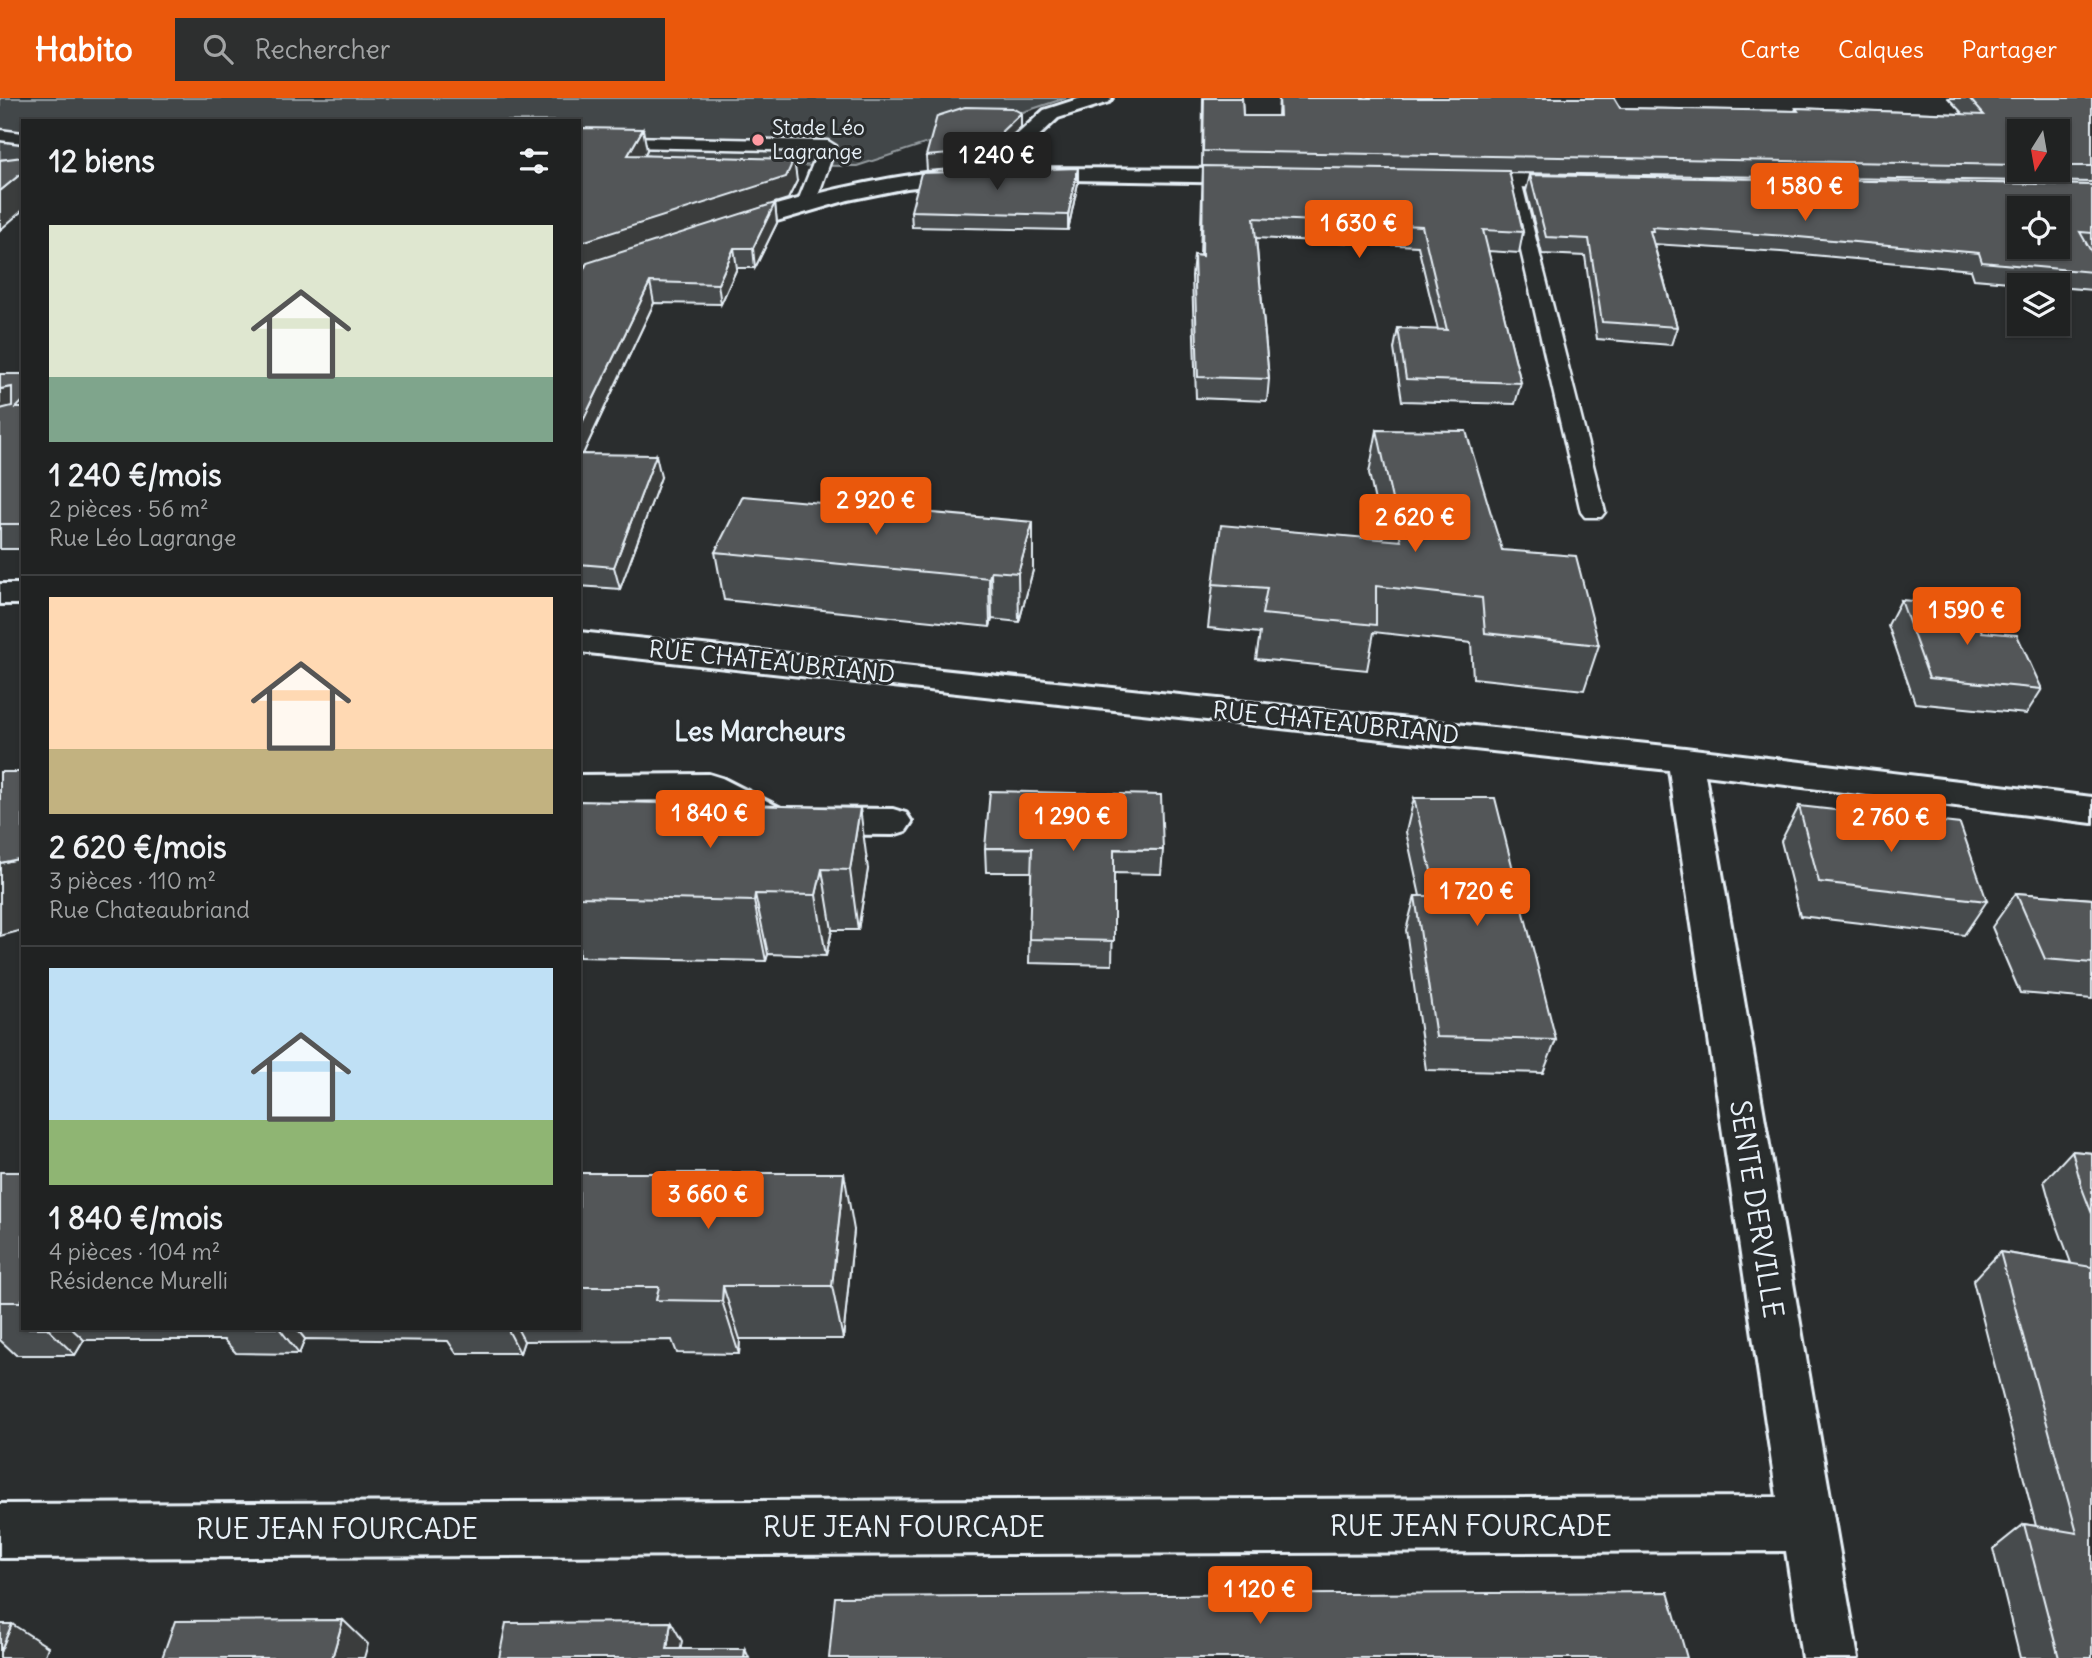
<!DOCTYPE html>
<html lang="fr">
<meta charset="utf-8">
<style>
:root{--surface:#202222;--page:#2d2f2f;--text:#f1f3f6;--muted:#a2a4a5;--line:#3d3f40;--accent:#ea580c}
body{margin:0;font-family:Delius,sans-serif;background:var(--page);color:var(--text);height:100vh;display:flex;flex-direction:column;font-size:26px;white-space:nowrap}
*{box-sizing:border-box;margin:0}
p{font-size:23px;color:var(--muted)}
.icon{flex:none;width:38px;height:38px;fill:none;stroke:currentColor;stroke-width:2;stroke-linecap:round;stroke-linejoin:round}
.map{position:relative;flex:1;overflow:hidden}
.details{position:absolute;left:21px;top:21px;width:560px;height:1211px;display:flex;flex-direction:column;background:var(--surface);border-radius:0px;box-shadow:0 2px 5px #0004,0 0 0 2px var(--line)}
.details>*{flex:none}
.needle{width:46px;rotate:191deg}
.tools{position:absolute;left:2007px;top:21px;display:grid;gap:14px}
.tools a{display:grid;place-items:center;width:63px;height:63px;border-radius:0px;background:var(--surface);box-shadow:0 2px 5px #0004,0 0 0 2px var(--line);font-size:35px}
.price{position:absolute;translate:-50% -60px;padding:0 16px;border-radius:7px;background:var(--accent);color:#fff;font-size:23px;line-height:46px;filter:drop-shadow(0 2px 4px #0008)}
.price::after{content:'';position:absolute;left:50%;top:42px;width:21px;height:16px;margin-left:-10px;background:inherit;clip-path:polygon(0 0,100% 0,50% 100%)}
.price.selected{background:#222;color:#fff}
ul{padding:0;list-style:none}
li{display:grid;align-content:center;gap:14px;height:371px;padding:0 28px}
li+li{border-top:2px solid var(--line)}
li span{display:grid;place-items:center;height:217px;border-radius:0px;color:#555}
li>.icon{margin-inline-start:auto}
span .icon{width:126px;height:126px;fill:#fffc;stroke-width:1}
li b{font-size:30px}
h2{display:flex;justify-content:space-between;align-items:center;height:84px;padding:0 28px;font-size:30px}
header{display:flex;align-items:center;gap:42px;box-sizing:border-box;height:98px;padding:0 35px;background:var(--accent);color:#fff}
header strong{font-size:33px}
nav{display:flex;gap:38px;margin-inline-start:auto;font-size:24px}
.search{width:490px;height:63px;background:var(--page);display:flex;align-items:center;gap:18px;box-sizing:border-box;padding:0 24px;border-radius:0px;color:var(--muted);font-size:26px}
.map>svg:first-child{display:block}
.green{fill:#424648;stroke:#959ca0;stroke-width:2}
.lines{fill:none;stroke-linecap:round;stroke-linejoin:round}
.lane-casing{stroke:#e8f1f8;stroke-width:5}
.street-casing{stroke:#e8f1f8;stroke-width:6}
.lane{fill:#2a2d2e;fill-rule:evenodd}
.street{fill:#2a2d2e;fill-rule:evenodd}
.wall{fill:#474b4d;stroke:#e8f1f8;stroke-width:2;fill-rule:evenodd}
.shaded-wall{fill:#3a3d3e;stroke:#e8f1f8;stroke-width:2}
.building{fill:#535759;stroke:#e8f1f8;stroke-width:2;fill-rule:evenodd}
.poi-dot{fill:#ff9aa2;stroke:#2a2d2e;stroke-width:2.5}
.labels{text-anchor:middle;stroke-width:6;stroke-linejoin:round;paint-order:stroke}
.far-poi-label{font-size:21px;fill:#e8f1f8;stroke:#2a2d2e;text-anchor:start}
.street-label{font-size:24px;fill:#e8f1f8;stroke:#2a2d2e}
.neighbourhood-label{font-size:26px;font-weight:bold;fill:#e8f1f8;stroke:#2a2d2e}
.near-street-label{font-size:28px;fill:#e8f1f8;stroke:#2a2d2e}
</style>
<header>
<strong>Habito</strong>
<div class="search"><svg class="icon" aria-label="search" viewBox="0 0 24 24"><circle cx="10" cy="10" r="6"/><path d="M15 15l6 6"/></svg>Rechercher</div>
<nav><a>Carte</a><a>Calques</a><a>Partager</a></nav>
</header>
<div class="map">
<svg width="2092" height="1560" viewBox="0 0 2092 1560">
<rect width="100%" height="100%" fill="#2a2d2e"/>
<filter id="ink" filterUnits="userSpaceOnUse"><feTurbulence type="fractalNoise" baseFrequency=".0143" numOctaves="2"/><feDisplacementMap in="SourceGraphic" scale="14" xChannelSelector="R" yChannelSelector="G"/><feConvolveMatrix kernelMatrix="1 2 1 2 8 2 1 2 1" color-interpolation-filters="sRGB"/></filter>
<g filter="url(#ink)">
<path class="green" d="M0 0H1066L857 68 579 66V23H23V62L0 61Z"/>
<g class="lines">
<g class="lane-casing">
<g id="lane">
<path d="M0 32 23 35V45L0 42Z"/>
<path d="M579 38 828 43 836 48 816 103 807 108 798 103 818 53 579 48Z"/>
<path d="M1513 78 1521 83 1605 414 1601 419H1585L1581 414 1505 83Z"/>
</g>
</g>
<g class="street-casing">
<g id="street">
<path d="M1081 0H1112L1109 4 1058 20 1025 51 1024 70 1254 71 1262 73 1265 78 1262 83 1254 85 1005 81C1000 73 1002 53 1008 45L1044 12Z"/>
<path d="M970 70 978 72 981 77 978 82 907 90 848 102 726 138 718 136 714 131C721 121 742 118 753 114 824 92 896 76 970 70Z"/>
<path d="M1461 75 1579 77 1587 79 1590 84 1587 89 1579 91 1453 87 1450 82 1453 77Z"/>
<rect x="0" y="486" width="23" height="20"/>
<path d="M579 534 1685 650 2092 699V725L1705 677 1858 1560H1802L1786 1453 0 1460V1406L1777 1399 1669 672 579 554Z"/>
<path d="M709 676 722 680 781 710 893 711 906 715 912 724 906 733 893 737 775 736 762 732 703 702 579 703V677Z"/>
</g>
</g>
<use href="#lane" class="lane"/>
<use href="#street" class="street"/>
</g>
<g class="wall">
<path d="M1203 0H1242L1243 18H1278L1279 0 1620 10 1795 13 1796 10 1963 16 1948 0H2092V84L1509 75 1523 134 1519 155 1488 153 1521 285 1515 306 1402 303 1394 251 1398 230 1438 232 1418 148 1256 140 1269 281 1267 303 1196 300 1192 178 1194 157 1200 158 1203 69H1202ZM2020 33H2058V72H2020Z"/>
<path d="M647 52 644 57 797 83 788 101 775 105 777 125 755 170H737L721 206 654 205 583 356 661 379 620 491 579 488V181L586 167 579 169Z"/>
<path d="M1078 70V85L1068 132 912 129 911 113Z"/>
<path d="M1530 77 2092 87V152H2091L2092 155V192L2058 189V187H2044L1974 181 1971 172 1781 154 1654 146 1677 229 1671 247 1597 241 1585 158 1542 156 1526 93Z"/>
<rect x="0" y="276" width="23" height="175"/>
<path d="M1377 332 1502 452 1599 547 1584 592 1473 580 1471 545 1374 534 1367 572 1256 561 1260 535 1208 530 1213 486 1383 441 1369 375Z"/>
<path d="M715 454 1033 472 1019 524 992 521 990 529 724 502Z"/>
<path d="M1901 502 1982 534 2042 591 2026 616 1915 605 1888 527Z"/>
<path d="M1414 700 1556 942 1543 975 1426 972 1406 832 1415 798H1420L1406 734Z"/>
<path d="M579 703 868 771 858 832H832L826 858 768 856 766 863 579 859Z"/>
<path d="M1799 708 1987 803 1964 837 1800 818 1781 743Z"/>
<path d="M985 750 1163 752 1161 776 1114 775 1112 867 1029 865 1031 774H986Z"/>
<path d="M2016 795 2092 801V901L2020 895 1992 829Z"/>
<path d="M2072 1053 2092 1055V1560H2020L1993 1451 2024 1426 2036 1428 1973 1183 2000 1154 2071 1165 2054 1119 2044 1083Z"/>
<path d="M0 1074H23V1230H579V1075L854 1132 843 1241H740L739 1256 677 1255 672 1242 524 1243 520 1255H456L448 1243 305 1241 299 1256 236 1255 224 1242H84L75 1257H16L0 1242Z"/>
</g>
<g class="shaded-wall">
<path d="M1021 15V29L1002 47 1000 67 927 73 926 58 1002 33Z"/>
<path d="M643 31 647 52 632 78 628 57Z"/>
<path d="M794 61 797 83 788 101 775 105 777 125 755 170 753 150 774 106 579 169V145Z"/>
<path d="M1078 70V85L1068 132V117Z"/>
<path d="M23 74V112L0 132V93Z"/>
<path d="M734 150 737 170 721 206 718 186Z"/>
<path d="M650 184 654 205 582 358 579 368V331Z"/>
<path d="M12 289 23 303V322L0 318V291Z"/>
<path d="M656 357 661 379 620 491 614 469Z"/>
<path d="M1033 424V472L1019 524 1018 475Z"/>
<path d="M991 473 992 521 990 529 989 480Z"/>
<path d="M860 710 868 771 858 832 850 772Z"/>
<path d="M23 760V832L0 838V765Z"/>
<path d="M822 771 832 832 826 858 816 797Z"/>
<path d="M755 796 768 856 766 863 754 803Z"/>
<path d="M844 1075 854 1132 843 1241 832 1188Z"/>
<path d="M723 1188 740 1241 739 1256 722 1203Z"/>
<path d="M47 1230H71L84 1242 75 1257Z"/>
<path d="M279 1230H296L305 1241 299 1256Z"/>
<path d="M507 1230H517L524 1243 520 1255Z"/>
<path d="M343 1522 368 1546 364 1560H332Z"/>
<path d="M671 1524 682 1543 679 1560 667 1551Z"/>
<path d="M12 1526 48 1549 44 1560H0V1554Z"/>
<path d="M745 1551 749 1560H744Z"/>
</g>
<g class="building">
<path d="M1204 0H1242L1243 18H1280L1279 0H1614L1620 10 1798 13 1796 10 1984 17 1969 0H2092V68H2058V33H2020V67L1203 53Z"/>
<path d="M965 9 1012 10 1021 15 1002 33 1000 52 926 58 937 18Z"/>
<path d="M579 30 643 31 628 57 794 61 786 79 579 145Z"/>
<path d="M23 59V74L0 93V62Z"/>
<path d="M1203 68 1509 73 1523 134 1483 132 1521 285 1406 281 1398 230 1447 232 1422 128 1254 120 1269 281 1198 279 1194 157 1202 158Z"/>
<path d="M1078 70 1068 117 911 113 921 75Z"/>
<path d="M1530 77 2092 87V135L2080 134 2092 155V174L1982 164 1979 155 1787 138 1652 129 1653 133H1650L1677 229 1602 224 1589 141 1546 139ZM2020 110H2058V149H2020Z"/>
<path d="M775 105 753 150H734L718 186 650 184 579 331V181L587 165Z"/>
<path d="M0 276H23V303L16 310H23V426H0V311L12 308V289L0 291Z"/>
<path d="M1377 332 1466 333 1502 452 1576 458 1599 547 1485 535 1482 500 1376 488V527L1262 516 1267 490 1213 486 1221 427 1401 443Z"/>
<path d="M579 356 656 357 614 469 579 466Z"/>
<path d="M743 398 1033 424 1018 475 991 473 989 480 715 454Z"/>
<path d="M1901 502 1971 508 1982 534 2017 537 2042 591 1929 580Z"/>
<path d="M0 674H23V760L0 765Z"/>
<path d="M990 693 1161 697 1163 752 1114 751V843L1029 841 1032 750H985Z"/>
<path d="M1414 700H1495L1556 942 1436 939 1415 798H1437Z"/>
<path d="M579 703 860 710 850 772 822 771 816 797 755 796 754 803 579 799Z"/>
<path d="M1799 708 1960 726 1987 803 1819 784Z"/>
<path d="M2016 795 2092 801V865L2045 861Z"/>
<path d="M2072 1053 2092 1055V1116L2082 1090Z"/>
<path d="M0 1074H23V1200L20 1204H0Z"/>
<path d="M579 1075H844L832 1188H723L722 1203 656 1202 659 1189H579Z"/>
<path d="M2000 1154 2092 1169V1560H2059L2024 1426 2077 1435Z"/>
<path d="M1668 1494 1687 1560H829L835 1499Z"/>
<path d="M343 1522 332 1560H162L175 1523Z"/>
<path d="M671 1524 667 1551H745L744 1560H499L506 1525Z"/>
<path d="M0 1526H12L0 1554Z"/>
</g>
</g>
<circle class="poi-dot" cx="758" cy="42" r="7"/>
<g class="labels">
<g class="far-poi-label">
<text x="772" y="37">Stade Léo<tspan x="772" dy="24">Lagrange</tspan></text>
</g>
<g class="street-label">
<text transform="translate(772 564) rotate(6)" y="8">RUE CHATEAUBRIAND</text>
<text transform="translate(1336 625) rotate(6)" y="8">RUE CHATEAUBRIAND</text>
</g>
<g class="neighbourhood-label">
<text x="760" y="643">Les Marcheurs</text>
</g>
<g class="near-street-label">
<text transform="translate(1757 1111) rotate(81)" y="10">SENTE DERVILLE</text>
<text x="1471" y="1438">RUE JEAN FOURCADE</text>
<text x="904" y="1439">RUE JEAN FOURCADE</text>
<text x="337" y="1441">RUE JEAN FOURCADE</text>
</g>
</g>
</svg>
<div class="tools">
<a><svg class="needle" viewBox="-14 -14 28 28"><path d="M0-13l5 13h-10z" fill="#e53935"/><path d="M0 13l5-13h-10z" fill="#a2a4a5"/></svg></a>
<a><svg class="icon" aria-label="locate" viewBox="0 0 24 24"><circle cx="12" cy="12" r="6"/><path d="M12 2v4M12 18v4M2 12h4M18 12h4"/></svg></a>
<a><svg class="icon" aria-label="layers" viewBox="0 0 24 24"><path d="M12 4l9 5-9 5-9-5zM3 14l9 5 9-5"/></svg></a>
</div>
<b class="price selected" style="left:997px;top:94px">1 240 €</b>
<b class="price" style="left:1805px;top:125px">1 580 €</b>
<b class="price" style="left:1359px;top:162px">1 630 €</b>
<b class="price" style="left:876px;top:439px">2 920 €</b>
<b class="price" style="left:1415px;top:456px">2 620 €</b>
<b class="price" style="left:1967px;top:549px">1 590 €</b>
<b class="price" style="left:710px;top:752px">1 840 €</b>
<b class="price" style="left:1073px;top:755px">1 290 €</b>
<b class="price" style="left:1891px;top:756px">2 760 €</b>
<b class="price" style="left:1477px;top:830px">1 720 €</b>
<b class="price" style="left:708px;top:1133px">3 660 €</b>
<b class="price" style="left:1260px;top:1528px">1 120 €</b>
<section class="details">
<h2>12 biens<svg class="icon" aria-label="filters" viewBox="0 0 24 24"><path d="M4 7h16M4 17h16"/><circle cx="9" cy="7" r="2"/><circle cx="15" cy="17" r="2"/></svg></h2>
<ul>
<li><span style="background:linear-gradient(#dfe7d0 70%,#7fa58c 0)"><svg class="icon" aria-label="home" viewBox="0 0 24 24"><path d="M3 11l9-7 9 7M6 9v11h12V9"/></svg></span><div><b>1 240 €/mois</b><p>2 pièces · 56 m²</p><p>Rue Léo Lagrange</p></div></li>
<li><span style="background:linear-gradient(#ffd9b3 70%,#c2b280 0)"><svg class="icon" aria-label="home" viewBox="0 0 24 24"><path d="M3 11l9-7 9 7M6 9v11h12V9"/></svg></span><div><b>2 620 €/mois</b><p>3 pièces · 110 m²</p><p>Rue Chateaubriand</p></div></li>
<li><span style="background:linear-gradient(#bfe0f5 70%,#8fb573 0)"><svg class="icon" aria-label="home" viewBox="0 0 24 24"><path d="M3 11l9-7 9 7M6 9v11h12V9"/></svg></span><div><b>1 840 €/mois</b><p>4 pièces · 104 m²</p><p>Résidence Murelli</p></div></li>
</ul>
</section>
</div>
